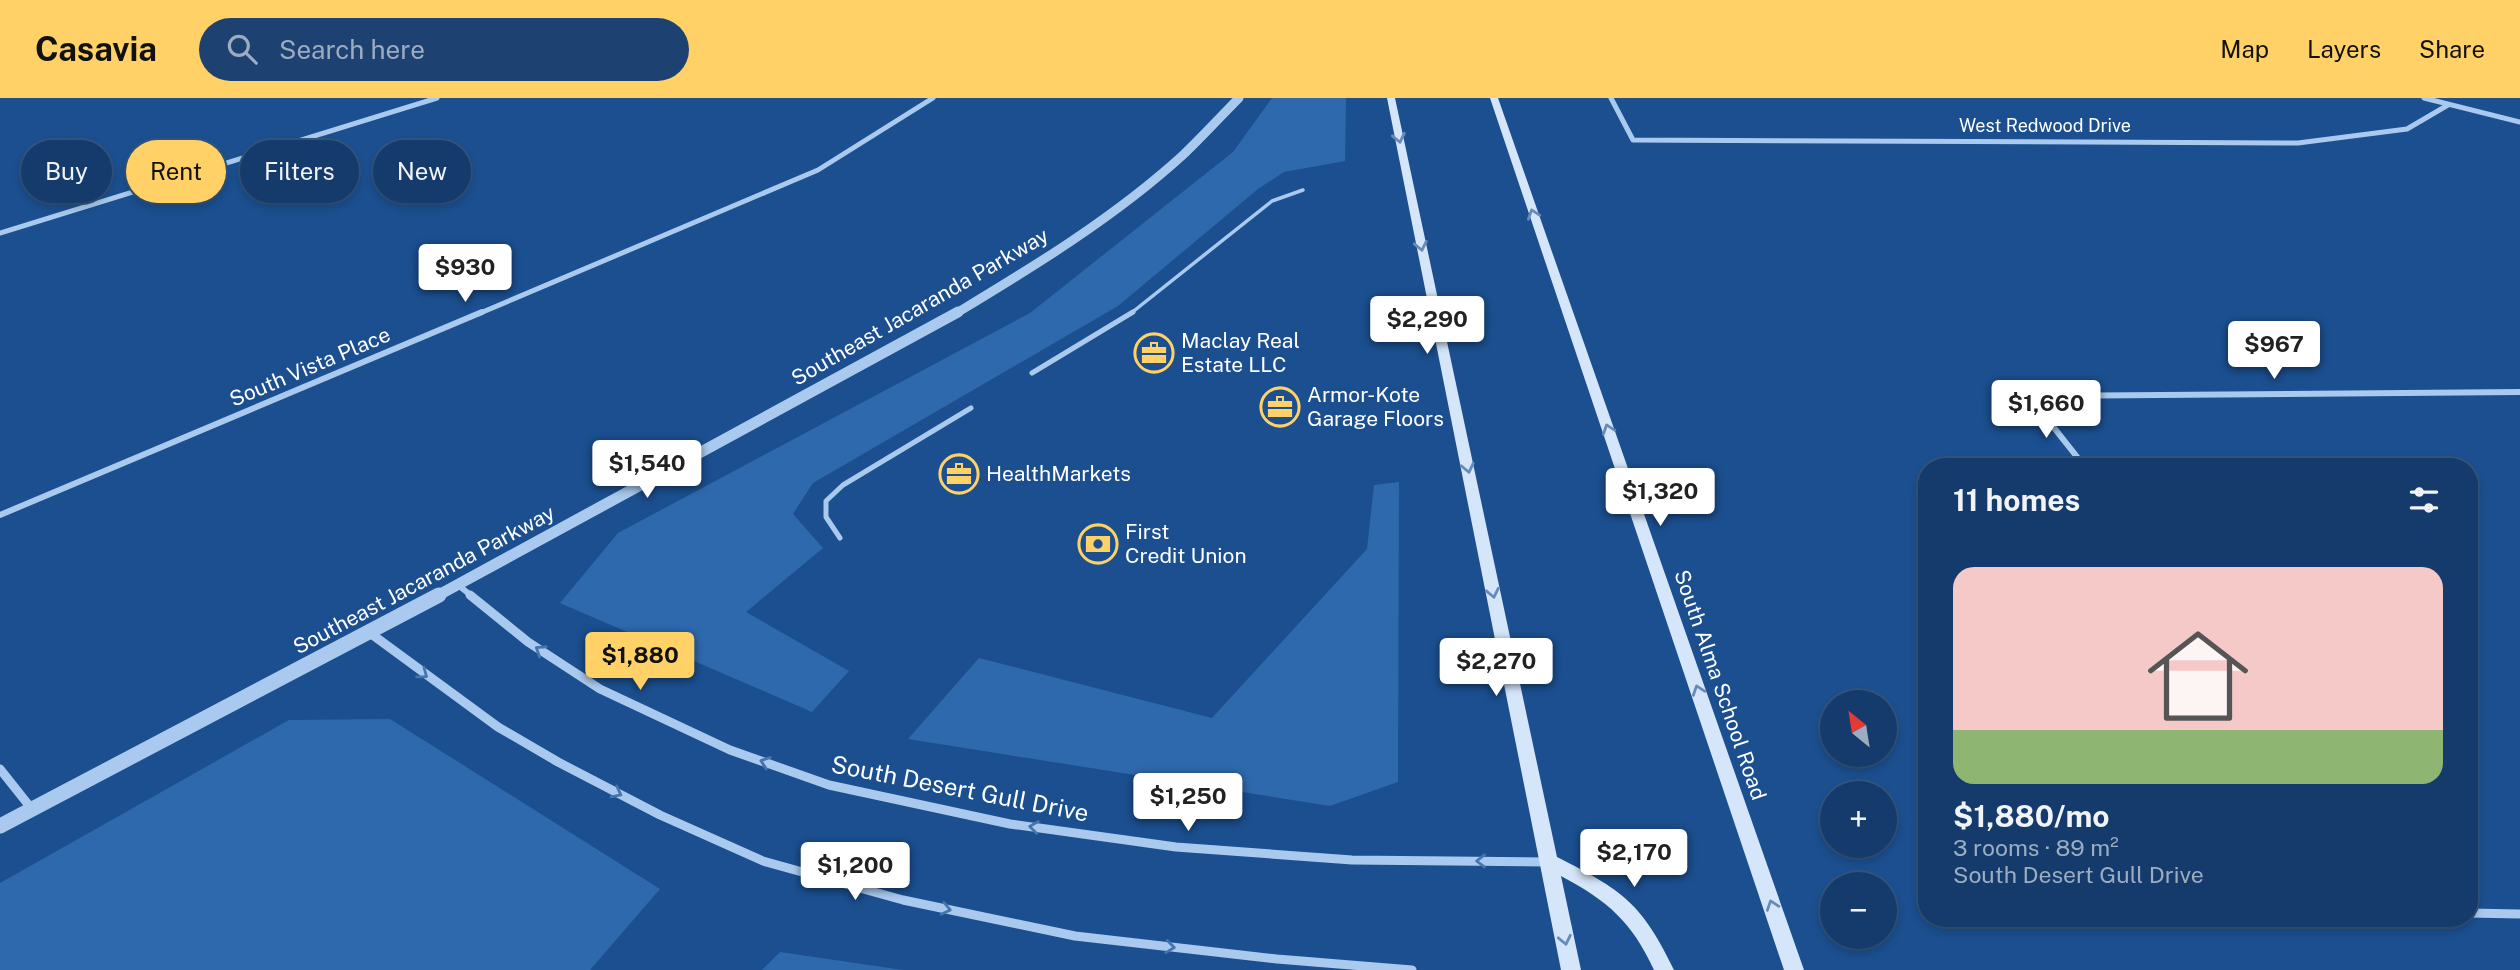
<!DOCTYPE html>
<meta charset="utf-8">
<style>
:root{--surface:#143b6b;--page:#1d4271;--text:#f1f3f6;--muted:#9dadc1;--line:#33557e;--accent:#ffd166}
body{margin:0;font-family:"Public Sans",sans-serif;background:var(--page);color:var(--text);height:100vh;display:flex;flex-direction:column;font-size:26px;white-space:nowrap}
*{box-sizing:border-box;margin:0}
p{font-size:23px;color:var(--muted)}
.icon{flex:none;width:38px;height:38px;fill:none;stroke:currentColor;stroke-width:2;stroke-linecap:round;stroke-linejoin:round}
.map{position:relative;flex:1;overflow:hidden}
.panel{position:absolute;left:1918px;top:360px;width:560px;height:469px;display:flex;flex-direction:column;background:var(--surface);border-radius:28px;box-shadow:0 4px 10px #0003,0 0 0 2px var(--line)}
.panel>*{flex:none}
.banner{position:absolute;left:21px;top:42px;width:665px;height:63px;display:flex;gap:14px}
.needle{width:46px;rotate:330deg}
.tools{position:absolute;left:1820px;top:592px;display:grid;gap:14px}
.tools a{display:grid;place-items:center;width:77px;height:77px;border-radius:50%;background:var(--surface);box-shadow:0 4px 10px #0003,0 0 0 2px var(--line);font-size:35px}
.price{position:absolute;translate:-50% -60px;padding:0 16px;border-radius:7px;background:#fff;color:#222;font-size:23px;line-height:46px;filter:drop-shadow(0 2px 4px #0008)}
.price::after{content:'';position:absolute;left:50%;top:42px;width:21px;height:16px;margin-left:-10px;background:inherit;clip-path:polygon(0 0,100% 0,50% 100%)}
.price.active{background:var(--accent);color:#111}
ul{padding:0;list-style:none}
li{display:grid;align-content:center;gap:14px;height:371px;padding:0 35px}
li span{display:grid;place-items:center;height:217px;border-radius:21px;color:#555}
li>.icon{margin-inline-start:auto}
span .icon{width:126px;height:126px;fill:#fffc;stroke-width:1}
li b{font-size:30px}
h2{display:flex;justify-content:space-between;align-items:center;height:84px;padding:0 35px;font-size:30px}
.chip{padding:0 24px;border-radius:32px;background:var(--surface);box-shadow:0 4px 10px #0003,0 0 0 2px var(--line);font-size:24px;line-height:63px}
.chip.active{background:var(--accent);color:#111}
header{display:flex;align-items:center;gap:42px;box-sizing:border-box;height:98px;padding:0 35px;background:var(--accent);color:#111}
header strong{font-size:33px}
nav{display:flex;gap:38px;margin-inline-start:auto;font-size:24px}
.search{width:490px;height:63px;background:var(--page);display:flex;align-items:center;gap:18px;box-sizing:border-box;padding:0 24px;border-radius:38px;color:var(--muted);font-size:26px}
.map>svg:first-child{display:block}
.green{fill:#2e69ad}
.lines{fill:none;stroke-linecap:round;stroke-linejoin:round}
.service-far1{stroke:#a9c9ee;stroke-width:3.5}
.service{stroke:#a9c9ee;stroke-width:5}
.minor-far2{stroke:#a9c9ee;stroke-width:5}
.minor-far1{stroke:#a9c9ee;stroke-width:6}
.minor{stroke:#a9c9ee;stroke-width:9}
.tertiary-far2{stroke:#a9c9ee;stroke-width:9}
.tertiary-far1{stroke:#a9c9ee;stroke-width:11}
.tertiary{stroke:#a9c9ee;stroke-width:15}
.secondary{fill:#d6e6fa;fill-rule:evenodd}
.oneway{stroke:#668bba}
.oneway2{stroke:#4674ac}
.labels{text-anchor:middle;stroke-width:5;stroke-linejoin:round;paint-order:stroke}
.far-street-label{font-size:18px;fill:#fff;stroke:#1b4f8f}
.street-label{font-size:21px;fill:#fff;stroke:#1b4f8f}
.poi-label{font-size:21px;fill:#fff;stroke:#1b4f8f;text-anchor:start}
.near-street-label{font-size:24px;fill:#fff;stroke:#1b4f8f}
</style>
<header>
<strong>Casavia</strong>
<div class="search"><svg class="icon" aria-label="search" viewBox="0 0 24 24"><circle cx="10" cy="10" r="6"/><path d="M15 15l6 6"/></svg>Search here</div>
<nav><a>Map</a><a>Layers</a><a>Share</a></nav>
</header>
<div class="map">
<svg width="2520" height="872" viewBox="0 0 2520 872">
<rect width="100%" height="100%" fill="#1b4f8f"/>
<g class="green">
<path d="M1272 0H1346L1345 63 1284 74 1258 91 1118 208 813 385 793 416 823 450 746 514 849 573 812 614 560 505 618 435 1030 215 1233 54Z"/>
<path d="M1399 384 1398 684 1330 708 908 641 979 560 1212 620 1367 451 1374 387Z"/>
<path d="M390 621 660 791 590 872H0V785L289 622Z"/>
<path d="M780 854 903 872H762Z"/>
</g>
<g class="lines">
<path class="service-far1" d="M1130 216 1272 103 1303 92"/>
<g class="service">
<path d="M1032 275 1133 214"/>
<path d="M840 440 826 419V403L843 387 971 310"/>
</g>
<g class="minor-far2">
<path d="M1611 0 1633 42 2298 45 2407 31 2448 7"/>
<path d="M2424 0 2520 24"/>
<path d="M0 135 437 0"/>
<path d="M478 216 818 72 933 0"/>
</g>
<g class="minor-far1">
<path d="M2029 298 2520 294"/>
<path d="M2029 298 2085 369"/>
<path d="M0 417 482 214"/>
<path d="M458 487 473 499"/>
</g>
<g class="minor">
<path d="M470 497 528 544 600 591 730 652 829 687 1010 726 1176 749 1352 762 1548 764"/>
<path d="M370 535 498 629 558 664 660 717 763 763 903 802 1075 838 1277 861 1412 872"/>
<path d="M0 671 31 710"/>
<path d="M2469 815 2520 816"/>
</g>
<path class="tertiary-far2" d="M955 216C1033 169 1115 119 1183 57 1202 39 1220 19 1239 0"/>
<path class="tertiary-far1" d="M435 499 958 214"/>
<path class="tertiary" d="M0 728 439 497"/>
<g class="secondary">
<path d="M1387 0H1395L1557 759C1622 792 1642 805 1674 872H1654C1632 824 1608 803 1561 778L1581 872H1561Z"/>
<path d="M1490 0H1498L1804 872H1784Z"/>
</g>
</g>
<defs><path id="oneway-chevron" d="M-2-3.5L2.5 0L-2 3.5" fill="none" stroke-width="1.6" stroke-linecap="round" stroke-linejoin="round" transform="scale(1.75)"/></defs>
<g class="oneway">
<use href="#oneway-chevron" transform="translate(1399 40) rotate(78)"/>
<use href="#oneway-chevron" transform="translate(1533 116) rotate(-109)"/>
<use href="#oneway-chevron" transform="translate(1421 148) rotate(78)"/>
<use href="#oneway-chevron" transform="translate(1608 331) rotate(-109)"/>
<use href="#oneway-chevron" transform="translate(1468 370) rotate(78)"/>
<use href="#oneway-chevron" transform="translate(1493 495) rotate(78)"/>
<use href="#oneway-chevron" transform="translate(1698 592) rotate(-109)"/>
<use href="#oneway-chevron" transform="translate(1772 807) rotate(-109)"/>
<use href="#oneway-chevron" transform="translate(1565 842) rotate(78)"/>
</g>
<g class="oneway2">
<use href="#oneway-chevron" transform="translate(540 552) rotate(-147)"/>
<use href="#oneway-chevron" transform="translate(423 576) rotate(37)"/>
<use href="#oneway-chevron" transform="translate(765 664) rotate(-161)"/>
<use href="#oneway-chevron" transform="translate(617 695) rotate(27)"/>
<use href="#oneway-chevron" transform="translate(1034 729) rotate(-172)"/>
<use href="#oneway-chevron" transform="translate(1481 763) rotate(-180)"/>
<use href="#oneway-chevron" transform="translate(946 811) rotate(12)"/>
<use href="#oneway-chevron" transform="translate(1170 849) rotate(7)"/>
</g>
<defs>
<g id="office-ring" transform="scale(2.0125)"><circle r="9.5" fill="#1b4f8f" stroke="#ffd166" stroke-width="1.5"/><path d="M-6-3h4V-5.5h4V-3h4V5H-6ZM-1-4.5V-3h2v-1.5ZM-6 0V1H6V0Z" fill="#ffd166"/></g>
<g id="bank-ring" transform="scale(2.0125)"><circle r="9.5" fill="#1b4f8f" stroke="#ffd166" stroke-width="1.5"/><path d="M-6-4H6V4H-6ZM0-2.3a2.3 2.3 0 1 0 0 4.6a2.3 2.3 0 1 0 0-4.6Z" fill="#ffd166"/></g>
</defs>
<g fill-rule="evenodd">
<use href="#office-ring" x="1154" y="255"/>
<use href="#office-ring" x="1280" y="309"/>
<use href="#office-ring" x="959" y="376"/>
<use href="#bank-ring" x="1098" y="446"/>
</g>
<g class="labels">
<g class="far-street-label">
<text x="2045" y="34">West Redwood Drive</text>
</g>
<g class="street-label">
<text transform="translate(920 209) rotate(-30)" y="7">Southeast Jacaranda Parkway</text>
<text transform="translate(310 269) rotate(-23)" y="7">South Vista Place</text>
<text transform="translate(424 482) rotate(-28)" y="7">Southeast Jacaranda Parkway</text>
<text transform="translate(1720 587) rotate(71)" y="7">South Alma School Road</text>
</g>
<g class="poi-label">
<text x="1181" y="250">Maclay Real<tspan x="1181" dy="24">Estate LLC</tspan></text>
<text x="1307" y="304">Armor-Kote<tspan x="1307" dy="24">Garage Floors</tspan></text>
<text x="986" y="383">HealthMarkets</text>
<text x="1125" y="441">First<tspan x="1125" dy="24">Credit Union</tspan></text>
</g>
<g class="near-street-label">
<text transform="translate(960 691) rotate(11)" y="8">South Desert Gull Drive</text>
</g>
</g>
</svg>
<div class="tools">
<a><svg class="needle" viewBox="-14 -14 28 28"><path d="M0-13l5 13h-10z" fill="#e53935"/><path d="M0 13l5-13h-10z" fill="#9dadc1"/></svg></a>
<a>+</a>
<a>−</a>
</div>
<b class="price" style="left:465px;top:206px">$930</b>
<b class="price" style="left:1427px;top:258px">$2,290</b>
<b class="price" style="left:2274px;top:283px">$967</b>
<b class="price" style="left:2046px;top:342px">$1,660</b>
<b class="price" style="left:647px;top:402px">$1,540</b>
<b class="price" style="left:1660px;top:430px">$1,320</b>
<b class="price active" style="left:640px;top:594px">$1,880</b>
<b class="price" style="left:1496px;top:600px">$2,270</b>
<b class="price" style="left:1188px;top:735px">$1,250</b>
<b class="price" style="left:1634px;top:791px">$2,170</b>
<b class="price" style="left:855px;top:804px">$1,200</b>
<div class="banner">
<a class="chip">Buy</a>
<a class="chip active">Rent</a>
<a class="chip">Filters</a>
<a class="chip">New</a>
</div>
<section class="panel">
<h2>11 homes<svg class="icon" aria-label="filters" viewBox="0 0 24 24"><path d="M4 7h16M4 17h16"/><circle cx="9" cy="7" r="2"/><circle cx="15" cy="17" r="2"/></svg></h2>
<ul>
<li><span style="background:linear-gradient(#f6c9c9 75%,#8fb573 0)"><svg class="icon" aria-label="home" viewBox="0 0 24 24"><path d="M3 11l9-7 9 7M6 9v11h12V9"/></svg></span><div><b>$1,880/mo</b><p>3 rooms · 89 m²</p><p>South Desert Gull Drive</p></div></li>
</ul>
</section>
</div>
